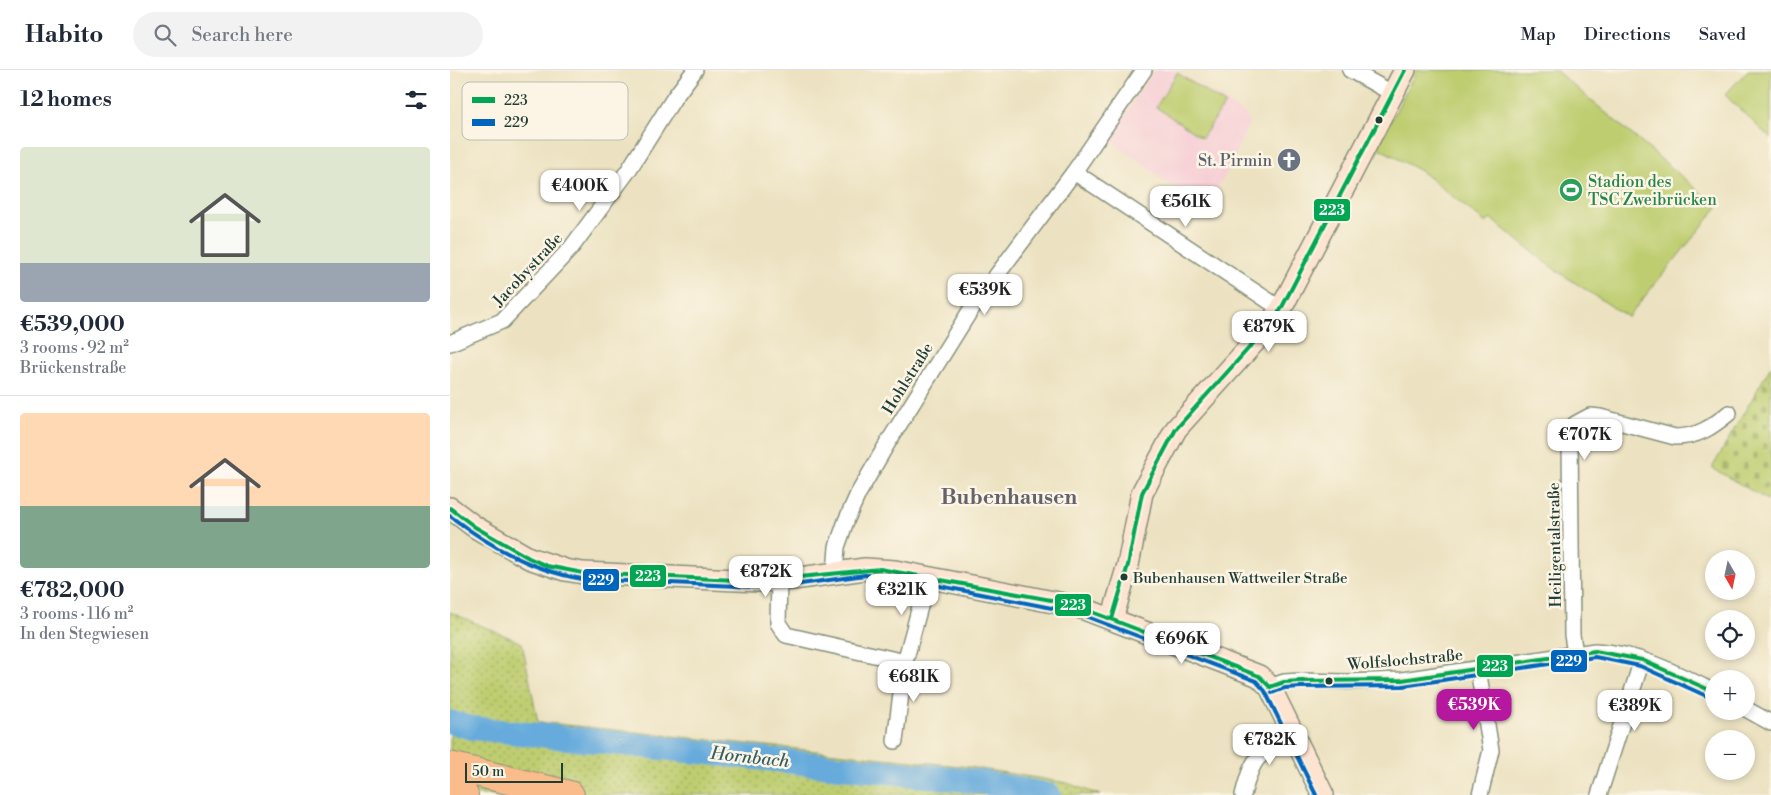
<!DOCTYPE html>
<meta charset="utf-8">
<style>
:root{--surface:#fff;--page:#f2f2f3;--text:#1f2937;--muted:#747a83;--line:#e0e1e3;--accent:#b5179e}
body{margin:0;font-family:"Libre Bodoni",serif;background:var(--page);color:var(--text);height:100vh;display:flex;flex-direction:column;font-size:19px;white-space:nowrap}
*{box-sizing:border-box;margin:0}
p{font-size:16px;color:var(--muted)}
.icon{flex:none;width:28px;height:28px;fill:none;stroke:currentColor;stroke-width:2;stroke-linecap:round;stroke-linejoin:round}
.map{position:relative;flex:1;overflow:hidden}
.sheet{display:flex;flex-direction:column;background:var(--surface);width:450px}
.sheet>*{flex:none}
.needle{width:32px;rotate:171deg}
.controls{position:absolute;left:1255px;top:480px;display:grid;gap:10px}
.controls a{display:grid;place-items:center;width:50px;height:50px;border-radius:50%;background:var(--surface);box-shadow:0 2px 8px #0003;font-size:25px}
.scale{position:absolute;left:15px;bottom:12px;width:98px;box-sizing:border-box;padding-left:5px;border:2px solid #1f3d34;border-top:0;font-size:14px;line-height:18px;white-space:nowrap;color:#1f3d34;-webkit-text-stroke:4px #fcf5e5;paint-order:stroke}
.price{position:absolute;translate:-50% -42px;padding:0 11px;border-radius:10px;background:#fff;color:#222;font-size:16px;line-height:32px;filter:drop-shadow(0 1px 2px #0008)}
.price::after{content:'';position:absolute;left:50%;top:30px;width:15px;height:11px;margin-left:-8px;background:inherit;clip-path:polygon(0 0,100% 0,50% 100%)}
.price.active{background:var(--accent);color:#fff}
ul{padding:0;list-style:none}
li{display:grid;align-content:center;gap:10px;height:265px;padding:0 20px}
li+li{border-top:1px solid var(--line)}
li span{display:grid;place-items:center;height:155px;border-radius:5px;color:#555}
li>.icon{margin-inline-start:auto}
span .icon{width:90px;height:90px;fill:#fffc;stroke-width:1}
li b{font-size:21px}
h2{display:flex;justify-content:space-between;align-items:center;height:60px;padding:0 20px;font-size:21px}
header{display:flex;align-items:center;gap:30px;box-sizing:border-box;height:70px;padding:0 25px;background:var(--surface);border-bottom:1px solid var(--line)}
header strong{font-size:24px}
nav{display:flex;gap:28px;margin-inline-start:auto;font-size:18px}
.search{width:350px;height:45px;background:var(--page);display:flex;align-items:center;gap:12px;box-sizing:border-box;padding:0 18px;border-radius:28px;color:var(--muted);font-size:19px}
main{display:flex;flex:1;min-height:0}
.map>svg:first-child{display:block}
.built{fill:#f6cfd5}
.grass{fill:url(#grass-dots);stroke:#6e8552}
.cemetery{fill:url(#cemetery-stones);stroke:#6e8552}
.park{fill:#becd6f;stroke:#6e8552}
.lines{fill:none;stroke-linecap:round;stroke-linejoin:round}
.river{stroke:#66abdc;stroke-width:24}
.street-casing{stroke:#86907a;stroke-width:18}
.secondary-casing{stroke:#86907a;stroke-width:24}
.highway-casing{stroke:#86907a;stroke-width:30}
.street{stroke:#fff;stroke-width:15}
.secondary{stroke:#fde4d1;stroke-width:21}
.highway{stroke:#fabc8b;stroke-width:28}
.bus-1-casing{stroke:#fcf5e5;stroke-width:8}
.bus-2-casing{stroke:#fcf5e5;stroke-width:8}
.bus-1{stroke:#00a651;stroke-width:4}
.bus-2{stroke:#0065bd;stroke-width:4}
.bus-dot{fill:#1f3d34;stroke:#fcf5e5;stroke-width:2}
.labels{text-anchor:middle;stroke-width:5;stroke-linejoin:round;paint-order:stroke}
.bus-label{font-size:15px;fill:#1f3d34;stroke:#fcf5e5;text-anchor:start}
.worship-label{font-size:16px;fill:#5b616d;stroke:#fcf5e5;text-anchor:end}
.leisure-label{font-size:16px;fill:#27864d;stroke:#fcf5e5;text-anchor:start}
.street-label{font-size:16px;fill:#1f3d34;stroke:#fcf5e5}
.water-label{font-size:18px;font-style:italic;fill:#345e66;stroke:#fcf5e5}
.district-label{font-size:21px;font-weight:bold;fill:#64636c;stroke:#fcf5e5}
.key{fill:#fcf5e5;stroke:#babeb0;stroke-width:1}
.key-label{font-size:14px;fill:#1f3d34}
.line-badge{stroke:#fcf5e5;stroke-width:2}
.badge-label{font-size:14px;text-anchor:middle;font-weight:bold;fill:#fff}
</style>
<header>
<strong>Habito</strong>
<div class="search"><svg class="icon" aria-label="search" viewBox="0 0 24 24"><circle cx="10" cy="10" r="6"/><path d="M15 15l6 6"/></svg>Search here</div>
<nav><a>Map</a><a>Directions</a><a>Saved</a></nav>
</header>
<main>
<section class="sheet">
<h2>12 homes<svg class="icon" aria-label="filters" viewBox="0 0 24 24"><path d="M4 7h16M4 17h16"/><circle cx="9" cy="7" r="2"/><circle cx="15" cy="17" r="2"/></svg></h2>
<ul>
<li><span style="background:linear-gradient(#dfe7d0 75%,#9aa5b1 0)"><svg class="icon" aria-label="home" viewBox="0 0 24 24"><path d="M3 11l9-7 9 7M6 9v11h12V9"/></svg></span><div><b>€539,000</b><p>3 rooms · 92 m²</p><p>Brückenstraße</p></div></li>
<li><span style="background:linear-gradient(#ffd9b3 60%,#7fa58c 0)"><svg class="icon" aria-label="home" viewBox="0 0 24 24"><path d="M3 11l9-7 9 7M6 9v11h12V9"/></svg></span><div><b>€782,000</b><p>3 rooms · 116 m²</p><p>In den Stegwiesen</p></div></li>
</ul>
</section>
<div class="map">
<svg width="1321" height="725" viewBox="0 0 1321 725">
<defs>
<pattern id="grass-dots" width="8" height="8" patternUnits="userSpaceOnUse" patternTransform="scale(1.25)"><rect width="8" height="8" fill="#becd6f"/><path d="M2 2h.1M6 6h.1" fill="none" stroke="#9aa85c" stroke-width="1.8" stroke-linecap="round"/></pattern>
<pattern id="cemetery-stones" width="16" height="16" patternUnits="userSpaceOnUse" patternTransform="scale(1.25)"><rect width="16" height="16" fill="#becd6f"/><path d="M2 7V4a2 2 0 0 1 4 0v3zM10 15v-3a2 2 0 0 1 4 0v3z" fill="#9aa85c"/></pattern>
</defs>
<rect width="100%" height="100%" fill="#fcf5e5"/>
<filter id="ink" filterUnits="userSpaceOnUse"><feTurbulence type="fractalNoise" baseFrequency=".02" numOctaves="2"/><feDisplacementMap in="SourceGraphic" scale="10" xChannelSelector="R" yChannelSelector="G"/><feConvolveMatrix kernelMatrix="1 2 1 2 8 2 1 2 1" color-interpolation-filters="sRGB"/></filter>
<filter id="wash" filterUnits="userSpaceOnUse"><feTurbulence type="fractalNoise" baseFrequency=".0096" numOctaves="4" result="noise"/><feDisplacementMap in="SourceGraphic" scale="20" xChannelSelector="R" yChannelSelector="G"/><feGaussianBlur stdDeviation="1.12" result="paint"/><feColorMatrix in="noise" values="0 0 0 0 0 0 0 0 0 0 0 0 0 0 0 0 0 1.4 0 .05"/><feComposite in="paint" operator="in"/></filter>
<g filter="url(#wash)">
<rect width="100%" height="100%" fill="#ece2c1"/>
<path class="built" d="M704 0H724L797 45 799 54 775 106 753 139 659 69Z"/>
<path class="grass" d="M0 542 72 573 88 652 519 697 617 713 650 725H0Z"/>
<path class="cemetery" d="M1321 296V432L1262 398Z"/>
<g class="park">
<path d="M967 0H1105L1268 137 1178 247 1107 201 1041 149 1036 153 972 102 927 77Z"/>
<path d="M1298 0H1321V69L1275 25Z"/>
<path d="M727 3 775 34 752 68 706 37Z"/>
</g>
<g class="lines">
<path class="river" d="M0 652 22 658 532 712 599 725"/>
</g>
</g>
<g filter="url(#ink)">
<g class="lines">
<g class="street-casing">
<g id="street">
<path d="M900 0 942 23"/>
<path d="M624 102 831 239"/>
<path d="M0 273 52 251 121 178 178 101 224 28 245 0"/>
<path d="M385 502 387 477 396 451 408 424 437 374 520 241 624 102 694 0"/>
<path d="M329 510 328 553 336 565 455 592"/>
<path d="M1125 583 1122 565 1120 370 1125 354 1140 346 1150 347 1225 367C1248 367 1262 357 1279 343"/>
<path d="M1028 599 1041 680 1030 725"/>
<path d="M820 617 834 612 851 611 897 612 952 610 1145 581C1188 583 1226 603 1264 622"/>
<path d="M1296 639 1321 653"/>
<path d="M445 671 455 592 478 507"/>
<path d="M793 725C803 685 808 684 844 666"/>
<path d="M1149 725 1192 590"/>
</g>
</g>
<g class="secondary-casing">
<g id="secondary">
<path d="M0 438 25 457 79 488 115 500 133 503 309 511 343 509 415 499 445 501 629 537 809 606 820 617 873 725"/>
<path d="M662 549 678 495 692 423 726 359 816 259 831 239 955 0"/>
</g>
</g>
<g class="highway-casing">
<g id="highway">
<path d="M0 696 120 725"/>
<path d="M0 721 14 725"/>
</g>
</g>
<use href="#street" class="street"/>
<use href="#secondary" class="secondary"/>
<use href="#highway" class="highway"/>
<g class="bus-1-casing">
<g id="bus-1">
<path d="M0 438 25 457 79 488 97 496 133 503 309 511 430 499 601 530 629 537 809 606 820 617"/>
<path d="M662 549 678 495 692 423 726 359 816 259 831 239 955 0"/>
<path d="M820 617 834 612 851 611 952 610 1145 581 1192 590 1264 622"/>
</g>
</g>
<g class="bus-2-casing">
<g id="bus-2">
<path d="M0 446C39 476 83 501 132 509L309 517 344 515 415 505 444 507 627 543 806 611 815 621 866 725"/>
<path d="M822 623 835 618 851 617 953 616 1145 587 1190 596 1261 628"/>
</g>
</g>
<use href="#bus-1" class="bus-1"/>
<use href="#bus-2" class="bus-2"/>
</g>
</g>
<defs>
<g id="church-disc" transform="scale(1.25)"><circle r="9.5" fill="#6b7280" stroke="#fcf5e5"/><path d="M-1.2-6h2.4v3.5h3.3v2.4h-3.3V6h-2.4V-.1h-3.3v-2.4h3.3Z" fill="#fff"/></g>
<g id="stadium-disc" transform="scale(1.25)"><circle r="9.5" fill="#2e9e5b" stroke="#fcf5e5"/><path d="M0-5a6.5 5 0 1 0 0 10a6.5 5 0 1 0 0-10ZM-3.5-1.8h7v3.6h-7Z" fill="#fff"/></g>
</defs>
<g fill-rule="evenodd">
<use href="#church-disc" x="839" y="90"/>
<use href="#stadium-disc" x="1121" y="120"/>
</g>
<g class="bus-dot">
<circle cx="929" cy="50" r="4.5"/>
<circle cx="674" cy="507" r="4.5"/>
<circle cx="879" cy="611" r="4.5"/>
</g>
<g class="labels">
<g class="bus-label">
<text x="683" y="513">Bubenhausen Wattweiler Straße</text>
</g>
<g class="worship-label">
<text x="822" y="96">St. Pirmin</text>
</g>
<g class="leisure-label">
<text x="1138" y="117">Stadion des<tspan x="1138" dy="18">TSC Zweibrücken</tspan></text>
</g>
<g class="street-label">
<text transform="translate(77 199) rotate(-47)" y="6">Jacobystraße</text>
<text transform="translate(457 308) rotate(-58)" y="6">Hohlstraße</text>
<text transform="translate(1104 475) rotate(-91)" y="6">Heiligentalstraße</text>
<text transform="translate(955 589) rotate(-5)" y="6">Wolfslochstraße</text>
</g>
<g class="water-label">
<text transform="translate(300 687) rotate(6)" y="6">Hornbach</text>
</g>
<g class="district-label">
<text x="559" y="434">Bubenhausen</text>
</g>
</g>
<rect x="12" y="12" width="166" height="58" rx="8" class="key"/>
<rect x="22" y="27" width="23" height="6" fill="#00a651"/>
<rect x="22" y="49" width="23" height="7" fill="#0065bd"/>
<g class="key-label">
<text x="54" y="35">223</text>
<text x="54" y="57">229</text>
</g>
<g class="line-badge">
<rect x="863" y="128" width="38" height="24" rx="5" fill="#00a651"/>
<rect x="179" y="494" width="38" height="24" rx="5" fill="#00a651"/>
<rect x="132" y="498" width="38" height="24" rx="5" fill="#0065bd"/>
<rect x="604" y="523" width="38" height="24" rx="5" fill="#00a651"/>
<rect x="1100" y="579" width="38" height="24" rx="5" fill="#0065bd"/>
<rect x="1026" y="584" width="38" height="24" rx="5" fill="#00a651"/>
</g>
<g class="badge-label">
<text x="882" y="145">223</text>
<text x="198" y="511">223</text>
<text x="151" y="515">229</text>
<text x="623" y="540">223</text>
<text x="1119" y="596">229</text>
<text x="1045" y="601">223</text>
</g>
</svg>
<div class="controls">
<a><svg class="needle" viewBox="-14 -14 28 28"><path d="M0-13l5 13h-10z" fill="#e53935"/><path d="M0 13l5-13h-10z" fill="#747a83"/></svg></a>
<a><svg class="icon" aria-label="locate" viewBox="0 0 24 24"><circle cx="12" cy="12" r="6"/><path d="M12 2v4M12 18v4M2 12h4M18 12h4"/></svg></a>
<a>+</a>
<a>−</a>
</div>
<div class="scale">50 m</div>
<b class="price" style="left:130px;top:142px">€400K</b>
<b class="price" style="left:736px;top:158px">€561K</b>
<b class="price" style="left:535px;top:246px">€539K</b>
<b class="price" style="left:819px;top:283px">€879K</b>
<b class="price" style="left:1135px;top:391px">€707K</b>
<b class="price" style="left:316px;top:528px">€872K</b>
<b class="price" style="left:452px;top:546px">€321K</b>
<b class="price" style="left:732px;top:595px">€696K</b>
<b class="price" style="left:464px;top:633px">€681K</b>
<b class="price active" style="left:1024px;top:661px">€539K</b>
<b class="price" style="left:1185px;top:662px">€389K</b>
<b class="price" style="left:820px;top:696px">€782K</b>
</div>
</main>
